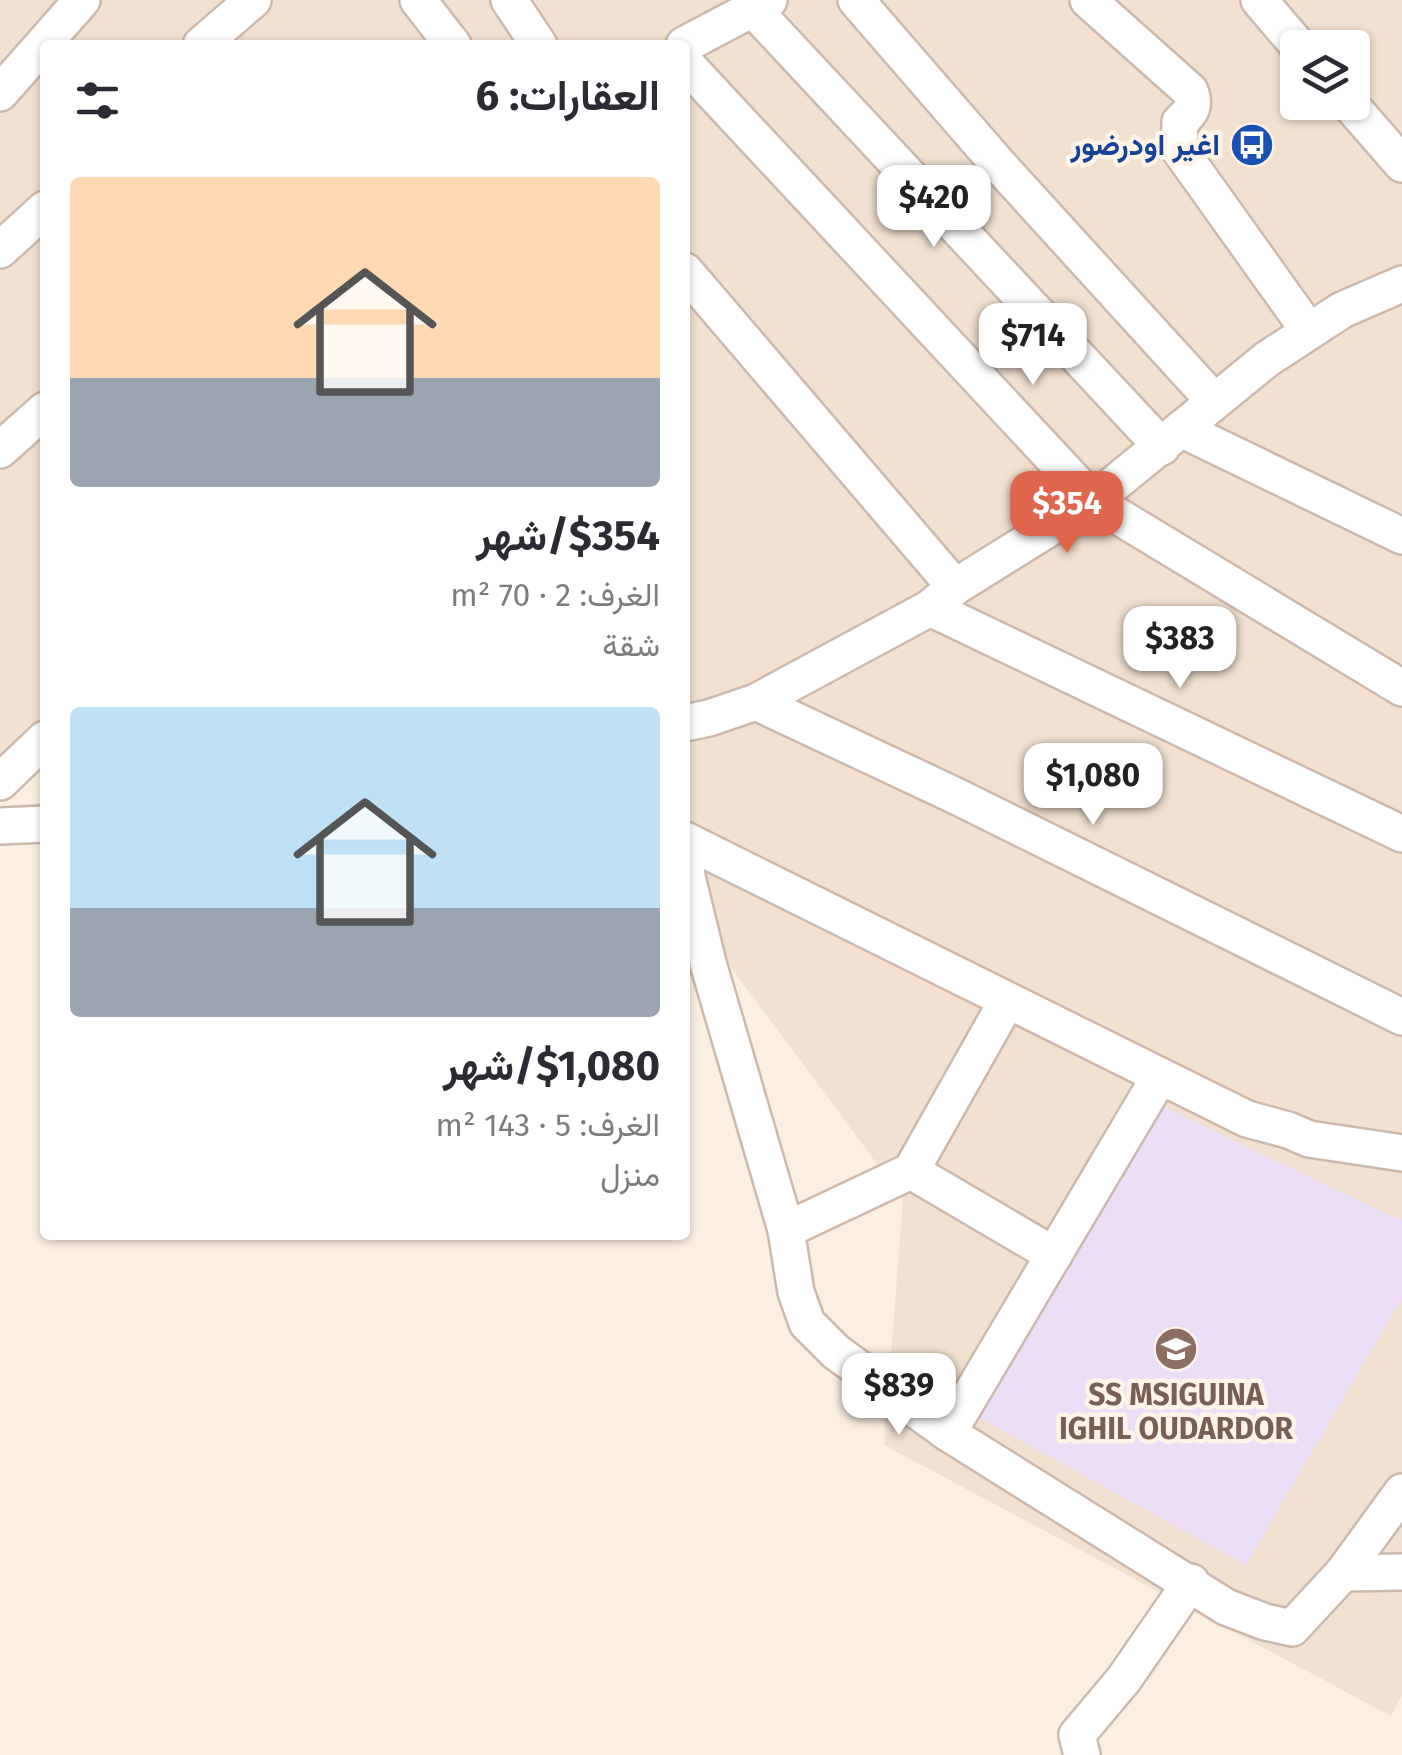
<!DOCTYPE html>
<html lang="ar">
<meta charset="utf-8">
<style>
:root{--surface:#fff;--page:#f7f7f7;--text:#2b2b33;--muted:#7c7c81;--accent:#df654c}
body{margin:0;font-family:"Fira Sans",Vazirmatn,sans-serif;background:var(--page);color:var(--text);direction:rtl;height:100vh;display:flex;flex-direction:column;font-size:38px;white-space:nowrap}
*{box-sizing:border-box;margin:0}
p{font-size:32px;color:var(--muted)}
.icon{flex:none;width:55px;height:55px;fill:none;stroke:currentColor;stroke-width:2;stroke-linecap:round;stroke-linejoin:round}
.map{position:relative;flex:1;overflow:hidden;direction:ltr}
.panel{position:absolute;left:40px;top:40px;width:650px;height:1200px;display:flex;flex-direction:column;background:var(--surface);border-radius:10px;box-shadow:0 2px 8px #0004;direction:rtl}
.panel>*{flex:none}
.buttons{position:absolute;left:1280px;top:30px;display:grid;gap:20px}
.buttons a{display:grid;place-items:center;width:90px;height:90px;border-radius:10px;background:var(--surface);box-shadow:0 2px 8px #0004;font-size:50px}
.price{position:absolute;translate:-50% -85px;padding:0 22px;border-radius:20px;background:#fff;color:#222;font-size:32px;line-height:65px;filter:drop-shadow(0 2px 5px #0008)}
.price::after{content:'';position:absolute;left:50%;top:60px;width:30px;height:22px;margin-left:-15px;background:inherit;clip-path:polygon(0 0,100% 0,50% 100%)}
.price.on{background:var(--accent);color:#fff}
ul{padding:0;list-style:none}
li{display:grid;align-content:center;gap:20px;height:530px;padding:0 30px}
li span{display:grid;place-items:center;height:310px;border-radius:10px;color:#555}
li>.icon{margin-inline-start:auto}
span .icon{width:180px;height:180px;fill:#fffc;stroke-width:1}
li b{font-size:42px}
h2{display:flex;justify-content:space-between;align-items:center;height:120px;padding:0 30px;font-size:42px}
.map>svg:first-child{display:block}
.residential{fill:#f2e1d0;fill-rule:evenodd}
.education{fill:#ecdef7}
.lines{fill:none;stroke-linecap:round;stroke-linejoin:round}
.minor-casing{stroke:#cdb9ac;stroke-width:40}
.minor{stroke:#fff;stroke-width:35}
.labels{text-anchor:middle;stroke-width:9;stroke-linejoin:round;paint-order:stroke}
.transit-label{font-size:30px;font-weight:bold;fill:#164399;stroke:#fef4e7;text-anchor:end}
.education-label{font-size:30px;font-weight:bold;fill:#785e54;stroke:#fef4e7}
</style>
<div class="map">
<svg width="1402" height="1755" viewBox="0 0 1402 1755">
<rect width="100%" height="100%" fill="#fbefe1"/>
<path class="residential" d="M0 0H1402V1696L1391 1716 884 1445 903 1199 685 905V45H45V763L0 765ZM1298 48H1352V102H1298Z"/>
<path class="education" d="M1137 1094 1402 1221V1298L1246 1565 948 1400Z"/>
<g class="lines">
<g class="minor-casing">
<g id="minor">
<path d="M418 0 453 45"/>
<path d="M509 0 539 45"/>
<path d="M856 0 999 165 1214 401"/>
<path d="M1088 0 1190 91C1196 106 1191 112 1180 122L1179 149 1309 331"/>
<path d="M1259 0 1300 48"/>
<path d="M753 9 1162 447"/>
<path d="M201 45 253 0"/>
<path d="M684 45 769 0"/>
<path d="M685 63 1093 501 1402 688"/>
<path d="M0 93 82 0"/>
<path d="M1348 102 1402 164"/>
<path d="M0 250 45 209"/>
<path d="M685 271 955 587"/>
<path d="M1181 429 1402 536"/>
<path d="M0 450 45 410"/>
<path d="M930 608 1402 834"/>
<path d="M756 702 958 797 1402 1017"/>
<path d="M685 723 709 718 756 702 930 608 955 587 1093 501 1267 359 1342 310 1402 284"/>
<path d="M0 782 45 739"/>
<path d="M0 826 45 824"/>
<path d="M685 840 1247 1119 1288 1130 1309 1139 1402 1153"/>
<path d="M685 850 687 877 708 963 786 1230 796 1292 807 1323 836 1352 948 1433 1226 1607 1265 1622 1292 1628 1343 1573 1402 1492"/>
<path d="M911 1171 1007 1001"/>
<path d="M786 1230 911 1171 1054 1255"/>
<path d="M948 1433 1160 1076"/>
<path d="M1343 1573 1402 1572"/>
<path d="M1082 1755 1077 1735 1124 1679 1191 1582"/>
</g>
</g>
<use href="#minor" class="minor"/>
</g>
<defs>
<g id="bus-disc" transform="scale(2.25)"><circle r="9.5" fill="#1a4fb4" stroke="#fef4e7"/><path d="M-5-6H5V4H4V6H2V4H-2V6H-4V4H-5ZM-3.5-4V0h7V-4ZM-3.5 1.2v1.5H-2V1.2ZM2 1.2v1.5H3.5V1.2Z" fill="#fff"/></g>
<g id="school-disc" transform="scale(2.25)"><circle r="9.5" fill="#8d6e63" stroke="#fef4e7"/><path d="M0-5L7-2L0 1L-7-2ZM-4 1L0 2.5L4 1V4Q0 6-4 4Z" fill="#fff"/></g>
</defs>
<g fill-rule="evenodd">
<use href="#bus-disc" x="1252" y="145"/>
<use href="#school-disc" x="1176" y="1349"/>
</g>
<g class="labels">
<g class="transit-label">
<text x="1220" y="155">اغير اودرضور</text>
</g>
<g class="education-label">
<text x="1176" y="1405">SS MSIGUINA<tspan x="1176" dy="34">IGHIL OUDARDOR</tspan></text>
</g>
</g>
</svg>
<div class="buttons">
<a><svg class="icon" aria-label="layers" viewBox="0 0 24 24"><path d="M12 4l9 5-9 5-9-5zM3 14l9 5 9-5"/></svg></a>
</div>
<b class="price" style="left:934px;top:250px">$420</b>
<b class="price" style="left:1033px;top:388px">$714</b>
<b class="price on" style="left:1067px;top:556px">$354</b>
<b class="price" style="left:1180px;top:691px">$383</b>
<b class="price" style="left:1093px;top:828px">$1,080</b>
<b class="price" style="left:899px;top:1438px">$839</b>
<section class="panel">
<h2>العقارات: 6<svg class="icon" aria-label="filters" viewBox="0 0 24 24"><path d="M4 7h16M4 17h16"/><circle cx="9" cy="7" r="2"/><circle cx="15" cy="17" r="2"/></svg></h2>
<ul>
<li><span style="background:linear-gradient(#ffd9b3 65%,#9aa5b1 0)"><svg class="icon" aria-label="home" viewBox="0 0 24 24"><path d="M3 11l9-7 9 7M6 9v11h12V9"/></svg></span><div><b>$354/شهر</b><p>الغرف: 2 · 70 m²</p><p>شقة</p></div></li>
<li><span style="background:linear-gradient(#bfe0f5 65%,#9aa5b1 0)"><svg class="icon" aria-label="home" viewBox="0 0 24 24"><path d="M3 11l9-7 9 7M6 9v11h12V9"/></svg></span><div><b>$1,080/شهر</b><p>الغرف: 5 · 143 m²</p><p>منزل</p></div></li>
</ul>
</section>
</div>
